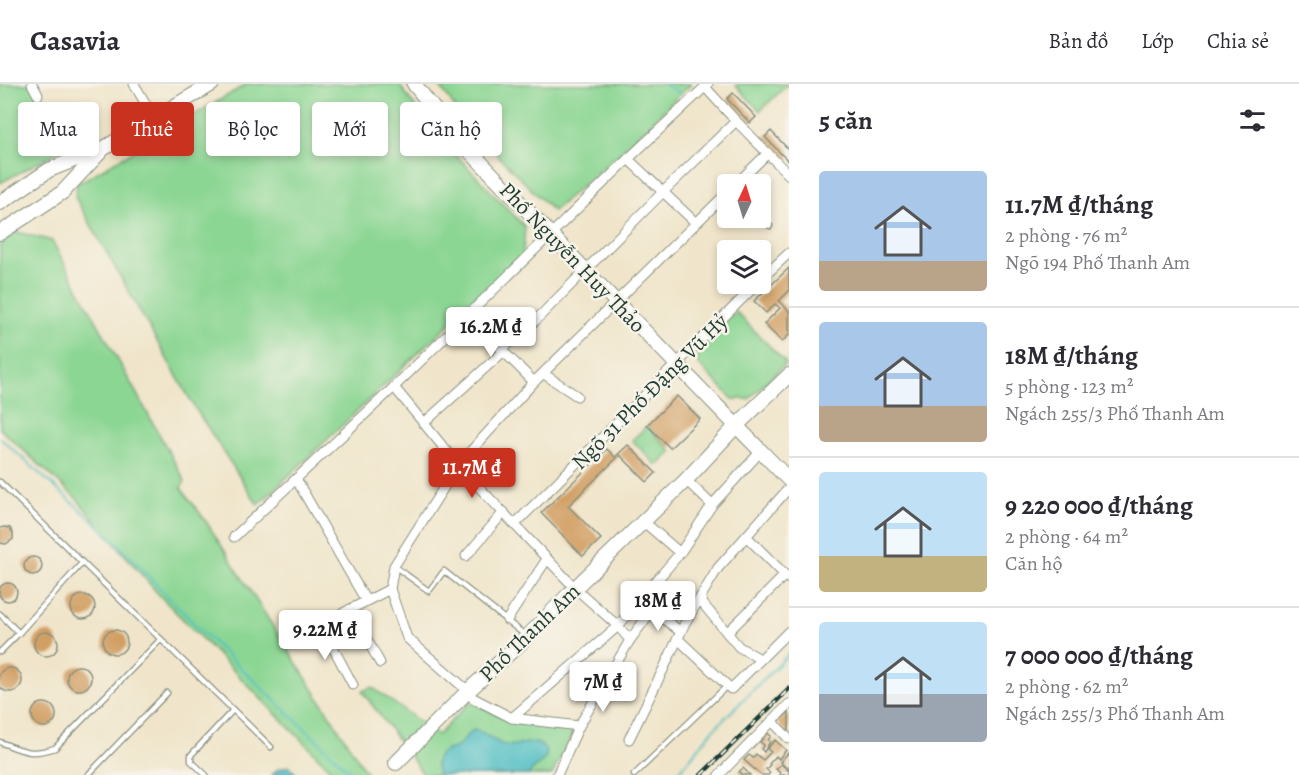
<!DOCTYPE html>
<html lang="vi">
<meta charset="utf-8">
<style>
:root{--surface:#fff;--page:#f7f7f7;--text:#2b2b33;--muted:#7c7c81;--line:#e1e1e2;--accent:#c8321e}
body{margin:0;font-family:Alegreya,serif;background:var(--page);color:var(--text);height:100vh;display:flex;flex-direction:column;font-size:22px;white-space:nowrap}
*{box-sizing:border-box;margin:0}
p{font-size:20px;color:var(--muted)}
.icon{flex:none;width:33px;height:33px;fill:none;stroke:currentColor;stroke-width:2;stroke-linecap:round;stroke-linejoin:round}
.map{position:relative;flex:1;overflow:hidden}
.sheet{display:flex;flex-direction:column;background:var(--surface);width:510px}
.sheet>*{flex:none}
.top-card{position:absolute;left:18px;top:18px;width:570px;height:54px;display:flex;gap:12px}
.needle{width:39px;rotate:4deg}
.controls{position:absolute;left:717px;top:90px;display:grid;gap:12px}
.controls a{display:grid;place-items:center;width:54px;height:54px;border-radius:6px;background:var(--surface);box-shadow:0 3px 9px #0003;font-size:30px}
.price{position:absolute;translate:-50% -51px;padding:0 14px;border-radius:6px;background:#fff;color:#222;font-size:20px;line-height:39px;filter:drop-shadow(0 2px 3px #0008)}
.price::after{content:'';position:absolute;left:50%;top:36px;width:18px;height:14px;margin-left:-9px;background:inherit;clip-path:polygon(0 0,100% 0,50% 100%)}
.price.current{background:var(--accent);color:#fff}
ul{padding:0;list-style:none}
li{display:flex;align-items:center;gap:18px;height:150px;padding:0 30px}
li+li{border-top:2px solid var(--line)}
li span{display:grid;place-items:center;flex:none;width:168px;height:120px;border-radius:6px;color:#555}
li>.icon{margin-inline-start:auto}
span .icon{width:72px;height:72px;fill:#fffc;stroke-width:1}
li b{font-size:26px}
h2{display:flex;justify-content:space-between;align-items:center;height:72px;padding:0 30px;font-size:26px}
.tag{padding:0 21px;border-radius:6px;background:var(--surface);box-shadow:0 3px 9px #0003;font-size:21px;line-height:54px}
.tag.current{background:var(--accent);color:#fff}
header{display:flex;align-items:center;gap:36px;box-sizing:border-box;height:84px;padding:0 30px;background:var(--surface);border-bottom:2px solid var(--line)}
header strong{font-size:28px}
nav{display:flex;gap:33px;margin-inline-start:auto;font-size:21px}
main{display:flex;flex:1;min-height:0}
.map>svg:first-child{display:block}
.green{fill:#8bd693;stroke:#558a64;stroke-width:1.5}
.water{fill:#4fbec4;stroke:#377e7c;stroke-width:1.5}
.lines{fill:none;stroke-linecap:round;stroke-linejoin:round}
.stream{stroke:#4fbec4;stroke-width:2}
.building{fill:#d29f64}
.lane-casing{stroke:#88917f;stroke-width:7}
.street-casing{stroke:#88917f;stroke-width:11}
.secondary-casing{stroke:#88917f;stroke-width:16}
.lane{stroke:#fff;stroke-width:4.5}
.street{stroke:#fff;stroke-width:9}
.secondary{stroke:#fff;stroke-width:14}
.rail-casing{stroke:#1f3d34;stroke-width:4.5}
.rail{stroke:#f7f3e8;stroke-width:2;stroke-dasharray:7;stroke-linecap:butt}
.labels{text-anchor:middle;stroke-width:5;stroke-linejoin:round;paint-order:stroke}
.street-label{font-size:22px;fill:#1f3d34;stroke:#f7f3e8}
</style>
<header>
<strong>Casavia</strong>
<nav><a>Bản đồ</a><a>Lớp</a><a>Chia sẻ</a></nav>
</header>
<main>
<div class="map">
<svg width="789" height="691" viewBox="0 0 789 691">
<rect width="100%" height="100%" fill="#f7f3e8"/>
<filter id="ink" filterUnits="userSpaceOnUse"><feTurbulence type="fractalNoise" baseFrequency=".0167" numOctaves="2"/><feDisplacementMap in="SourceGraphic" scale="12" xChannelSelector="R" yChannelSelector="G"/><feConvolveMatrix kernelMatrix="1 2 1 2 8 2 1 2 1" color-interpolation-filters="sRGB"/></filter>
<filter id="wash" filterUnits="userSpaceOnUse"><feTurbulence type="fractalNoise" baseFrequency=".008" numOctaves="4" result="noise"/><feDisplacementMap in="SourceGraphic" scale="24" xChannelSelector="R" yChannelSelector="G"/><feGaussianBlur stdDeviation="1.35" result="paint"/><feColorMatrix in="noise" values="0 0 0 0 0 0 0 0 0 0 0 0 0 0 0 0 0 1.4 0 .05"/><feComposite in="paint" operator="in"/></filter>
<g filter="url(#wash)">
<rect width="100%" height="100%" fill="#f0e5ca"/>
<g class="green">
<path d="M0 0H34L71 61 0 99Z"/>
<path d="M247 0H399L430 44 525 143 523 170 258 421 195 324 75 113 77 100Z"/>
<path d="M438 0H691L622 67 553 127 469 43Z"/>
<path d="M739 0H788L760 27 736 2Z"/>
<path d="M13 147 52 157 185 397 181 404 205 436 368 691H336L159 511 76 414 0 345V157Z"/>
<path d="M736 228 786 279 749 315H733L698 280 699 264Z"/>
<path d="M647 342 672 368 657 382 632 356Z"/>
<path d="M372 603 438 651 470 618 516 639 574 646 552 691H424L362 607Z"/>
</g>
<g class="water">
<path d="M474 646C486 647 493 658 505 661 522 664 532 651 546 666V673L528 691H438C434 681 435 671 447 666 450 665 454 665 456 663 464 659 464 651 474 646Z"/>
<path d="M289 682 297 691H272L278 685Z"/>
</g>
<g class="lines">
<g class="stream">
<path d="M663 0 681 10"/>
<path d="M0 354 111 453 196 542 354 691"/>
<path d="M676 691 714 645 789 570"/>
</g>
</g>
<g id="blocks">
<g class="building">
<path d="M733 9 756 33 750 39 727 15Z"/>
<path d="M771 47 789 66V78L765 53Z"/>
<path d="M789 184V207L779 217 789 227V251L782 258 764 240 780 224 775 220 766 229 754 217Z"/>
<path d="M677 312 700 335 670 364 647 341Z"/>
<path d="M628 361 656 389 647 398 620 371 568 422 601 455 583 472 541 429 607 365 615 373Z"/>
<path d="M4 443 10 444 13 449V455L6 460 0 459V444Z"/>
<circle cx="33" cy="482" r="9"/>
<circle cx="8" cy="508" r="9"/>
<circle cx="83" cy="523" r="12"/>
<circle cx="115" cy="558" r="12"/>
<circle cx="46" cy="560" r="12"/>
<circle cx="79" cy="594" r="12"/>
<circle cx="10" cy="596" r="12"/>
<circle cx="44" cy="631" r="12"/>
<path d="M789 628V651L777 639Z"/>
<path d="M767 649 771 652 768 656 770 658 764 668 761 665 764 661 760 658Z"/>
<path d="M775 656 786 666 779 675 776 672 769 680 770 681 766 685 770 689 768 691H761L744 676 749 671 753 674 756 670 763 676 771 668 767 665Z"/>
<path d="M789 668V686L780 678Z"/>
<path d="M781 680 789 687V691H779L780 689 776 685Z"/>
<path d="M743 684 750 691H742L739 688Z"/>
</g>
</g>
</g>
<g filter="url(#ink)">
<use href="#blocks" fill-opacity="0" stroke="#88917f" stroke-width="1.5"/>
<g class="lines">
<g class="lane-casing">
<g id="lane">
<path d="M756 134 770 142"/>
<path d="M0 398 271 663"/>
<path d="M394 482 429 507 444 487 525 551"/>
<path d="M0 530 19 549"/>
<path d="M0 568 19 549 82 479"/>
<path d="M0 658C23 667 30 672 55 664L161 555"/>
<path d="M88 691 167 609"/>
<path d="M206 691 191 677V671L233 626"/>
<path d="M634 691 727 602"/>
</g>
</g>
<g class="street-casing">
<g id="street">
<path d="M32 0 38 11"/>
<path d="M134 0 154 34"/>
<path d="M705 3 736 37 789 91"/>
<path d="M628 75 696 139"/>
<path d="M736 100 768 69"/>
<path d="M760 196 789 169"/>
<path d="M467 231 534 298"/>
<path d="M502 265 536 236 663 108 736 37"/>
<path d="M544 290 577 312"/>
<path d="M394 303 458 381 575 504 618 542 630 556"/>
<path d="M424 339 503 268"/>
<path d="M296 395 366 517"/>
<path d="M686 396 712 421"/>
<path d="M644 438 680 469"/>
<path d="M515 440 757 200"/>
<path d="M746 452 789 495"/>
<path d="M234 453 394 303 628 75 708 0"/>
<path d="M466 472 504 428"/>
<path d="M390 505 394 482 458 381 534 298 728 108"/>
<path d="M390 505 407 554 468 607 473 614 512 634 579 642"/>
<path d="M701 512 703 520 739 563 760 575"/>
<path d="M350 525 380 579"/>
<path d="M507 536 547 475"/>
<path d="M321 541 353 601"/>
<path d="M316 543 390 505"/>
<path d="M727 549 785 491"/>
<path d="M678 555 731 605 789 547"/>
<path d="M512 634 618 542 680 469 712 421 761 367"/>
<path d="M772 637 789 655"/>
<path d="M629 655 663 586 685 539 718 484 789 404"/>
<path d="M557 691 579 642 630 556 652 526 681 548"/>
<path d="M719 691 789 620"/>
</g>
</g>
<g class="secondary-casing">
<g id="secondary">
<path d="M414 0 457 54 789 396"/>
<path d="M0 119 49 86 106 63 212 0"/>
<path d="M0 149 63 108 102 66"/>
<path d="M396 679 468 607 527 553 575 504 686 396 736 342 789 291"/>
</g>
</g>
<use href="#lane" class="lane"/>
<use href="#street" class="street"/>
<use href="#secondary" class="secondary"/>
<g class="rail-casing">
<path id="rail" d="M701 691 789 605"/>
</g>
<use href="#rail" class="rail"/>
</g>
</g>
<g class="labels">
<g class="street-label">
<text transform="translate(573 173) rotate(46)" y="8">Phố Nguyễn Huy Thảo</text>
<text transform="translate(649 307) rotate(-45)" y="8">Ngõ 31 Phố Đặng Vũ Hỷ</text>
<text transform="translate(529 548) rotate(-44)" y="8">Phố Thanh Am</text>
</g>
</g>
</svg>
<div class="controls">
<a><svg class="needle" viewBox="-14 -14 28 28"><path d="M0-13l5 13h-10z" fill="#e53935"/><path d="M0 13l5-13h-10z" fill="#7c7c81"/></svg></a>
<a><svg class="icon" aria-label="layers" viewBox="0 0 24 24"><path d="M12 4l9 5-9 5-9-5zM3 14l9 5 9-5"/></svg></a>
</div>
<b class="price" style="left:491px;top:274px">16.2M ₫</b>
<b class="price current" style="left:472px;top:415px">11.7M ₫</b>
<b class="price" style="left:658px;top:548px">18M ₫</b>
<b class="price" style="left:325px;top:577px">9.22M ₫</b>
<b class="price" style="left:603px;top:629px">7M ₫</b>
<div class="top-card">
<a class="tag">Mua</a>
<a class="tag current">Thuê</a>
<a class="tag">Bộ lọc</a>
<a class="tag">Mới</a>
<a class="tag">Căn hộ</a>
</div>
</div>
<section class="sheet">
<h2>5 căn<svg class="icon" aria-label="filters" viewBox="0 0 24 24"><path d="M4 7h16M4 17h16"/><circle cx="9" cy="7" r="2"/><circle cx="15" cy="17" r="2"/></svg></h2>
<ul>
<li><span style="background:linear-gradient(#a9c7e8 75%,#b9a48a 0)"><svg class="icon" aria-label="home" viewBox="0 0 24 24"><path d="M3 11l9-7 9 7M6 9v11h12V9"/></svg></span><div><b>11.7M ₫/tháng</b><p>2 phòng · 76 m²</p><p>Ngõ 194 Phố Thanh Am</p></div></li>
<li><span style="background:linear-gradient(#a9c7e8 70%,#b9a48a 0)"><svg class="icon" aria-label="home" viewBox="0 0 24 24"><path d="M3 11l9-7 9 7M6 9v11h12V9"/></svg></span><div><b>18M ₫/tháng</b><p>5 phòng · 123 m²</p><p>Ngách 255/3 Phố Thanh Am</p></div></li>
<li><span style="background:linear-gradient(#bfe0f5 70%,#c2b280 0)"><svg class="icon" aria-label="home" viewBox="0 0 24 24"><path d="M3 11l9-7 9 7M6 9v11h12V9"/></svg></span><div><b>9 220 000 ₫/tháng</b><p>2 phòng · 64 m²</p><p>Căn hộ</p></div></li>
<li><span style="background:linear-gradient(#bfe0f5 60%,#9aa5b1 0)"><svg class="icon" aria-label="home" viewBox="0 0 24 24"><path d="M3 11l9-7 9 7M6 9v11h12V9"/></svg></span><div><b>7 000 000 ₫/tháng</b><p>2 phòng · 62 m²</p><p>Ngách 255/3 Phố Thanh Am</p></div></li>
</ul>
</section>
</main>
